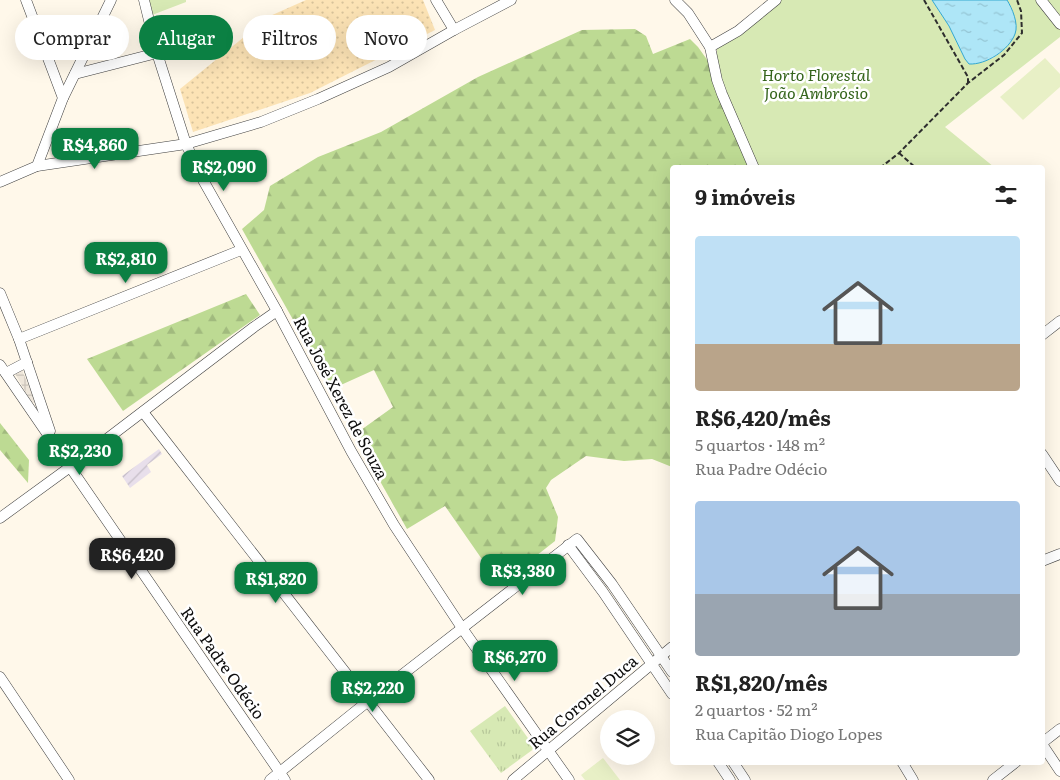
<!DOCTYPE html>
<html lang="pt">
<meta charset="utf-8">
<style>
:root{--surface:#fff;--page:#f6f6f6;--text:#222;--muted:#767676;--accent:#0b8043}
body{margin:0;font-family:Literata,serif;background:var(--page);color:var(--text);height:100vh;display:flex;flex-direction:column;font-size:19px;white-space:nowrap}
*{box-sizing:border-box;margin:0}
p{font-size:16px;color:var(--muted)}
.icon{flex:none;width:28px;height:28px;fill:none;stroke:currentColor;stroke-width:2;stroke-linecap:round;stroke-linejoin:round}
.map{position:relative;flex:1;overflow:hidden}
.sheet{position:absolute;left:670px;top:165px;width:375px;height:600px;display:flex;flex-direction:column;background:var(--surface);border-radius:5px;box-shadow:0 5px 20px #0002}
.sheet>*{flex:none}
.guide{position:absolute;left:15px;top:15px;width:475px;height:45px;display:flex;gap:10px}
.controls{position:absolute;left:600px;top:710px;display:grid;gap:10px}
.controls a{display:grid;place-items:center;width:55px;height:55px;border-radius:50%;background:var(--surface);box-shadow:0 5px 20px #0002;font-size:25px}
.price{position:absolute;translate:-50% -42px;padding:0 11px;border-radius:10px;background:var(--accent);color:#fff;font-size:16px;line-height:32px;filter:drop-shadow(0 1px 2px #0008)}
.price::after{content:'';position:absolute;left:50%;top:30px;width:15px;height:11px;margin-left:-8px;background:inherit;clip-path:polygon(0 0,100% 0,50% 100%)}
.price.on{background:#222;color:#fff}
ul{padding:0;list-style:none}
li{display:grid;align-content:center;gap:10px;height:265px;padding:0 25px}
li span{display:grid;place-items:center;height:155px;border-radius:5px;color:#555}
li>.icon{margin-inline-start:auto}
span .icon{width:90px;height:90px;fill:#fffc;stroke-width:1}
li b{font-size:21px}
h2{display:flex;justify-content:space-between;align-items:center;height:60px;padding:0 25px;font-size:21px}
.chip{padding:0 18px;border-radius:22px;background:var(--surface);box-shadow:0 5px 20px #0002;font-size:18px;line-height:45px}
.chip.on{background:var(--accent);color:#fff}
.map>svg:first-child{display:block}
.industrial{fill:url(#industrial-furrows)}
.grass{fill:url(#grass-tufts)}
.forest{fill:url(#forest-firs)}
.sand{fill:url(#sand-dots)}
.park{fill:#d7e9b4}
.pitch{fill:#e8f0c6}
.plaza{fill:url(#plaza-grid)}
.water{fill:url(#water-ripples);stroke:#33a7d0}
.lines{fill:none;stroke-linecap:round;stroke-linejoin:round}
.street-casing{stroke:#3f3f3f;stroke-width:11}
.path{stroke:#2e2e2e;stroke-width:2;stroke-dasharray:5 2.5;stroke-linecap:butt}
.street{stroke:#fff;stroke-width:10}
.labels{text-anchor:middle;stroke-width:5;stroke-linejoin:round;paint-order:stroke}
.park-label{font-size:16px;font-style:italic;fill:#34641b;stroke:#fff}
.street-label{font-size:16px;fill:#0c0c0c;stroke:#fff}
</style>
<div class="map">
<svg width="1060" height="780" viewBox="0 0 1060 780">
<defs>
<pattern id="industrial-furrows" width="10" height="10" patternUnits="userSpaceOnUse" patternTransform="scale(1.25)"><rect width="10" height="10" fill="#e8dfeb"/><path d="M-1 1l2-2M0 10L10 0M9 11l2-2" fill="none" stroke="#c6bec8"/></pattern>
<pattern id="grass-tufts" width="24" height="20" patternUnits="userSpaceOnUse" patternTransform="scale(1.25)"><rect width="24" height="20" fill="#d7e9b4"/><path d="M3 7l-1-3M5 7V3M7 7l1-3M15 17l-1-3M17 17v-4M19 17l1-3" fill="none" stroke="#b7c79a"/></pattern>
<pattern id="forest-firs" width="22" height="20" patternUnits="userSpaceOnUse" patternTransform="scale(1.25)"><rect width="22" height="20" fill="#bdda93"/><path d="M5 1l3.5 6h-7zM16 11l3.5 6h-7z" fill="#a1ba7e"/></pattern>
<pattern id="sand-dots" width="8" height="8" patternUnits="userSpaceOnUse" patternTransform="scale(1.25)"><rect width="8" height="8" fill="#fce3b5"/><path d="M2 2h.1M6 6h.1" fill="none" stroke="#d7c29a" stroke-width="1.8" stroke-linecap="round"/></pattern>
<pattern id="plaza-grid" width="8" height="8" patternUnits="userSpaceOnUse" patternTransform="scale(1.25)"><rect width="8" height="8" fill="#eee6da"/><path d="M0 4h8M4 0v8" fill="none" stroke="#cbc4ba"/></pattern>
<pattern id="water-ripples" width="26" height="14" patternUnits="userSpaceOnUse" patternTransform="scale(1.25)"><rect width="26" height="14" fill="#aee6f7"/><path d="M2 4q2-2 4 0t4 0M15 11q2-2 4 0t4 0" fill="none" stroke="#94c4d3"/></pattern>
</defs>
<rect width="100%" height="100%" fill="#fff8ea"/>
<path class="industrial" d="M159 449 162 454 147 465 151 472 130 488 122 476Z"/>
<path class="grass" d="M505 706 535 748 501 773 470 731Z"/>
<g class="forest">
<path d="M635 29 646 36 653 54 690 39 698 47 708 61 750 167 672 168V467L652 459 624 461 586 456 551 480 546 488 558 517 555 541 508 578H495L445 506 407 529 354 435 393 407 374 370 332 389 242 229 264 210 270 186 318 157 381 132 478 77 582 30Z"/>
<path d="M246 294 260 315 123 411 87 359Z"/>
<path d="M0 423 29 460 28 483 0 450Z"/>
</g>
<path class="sand" d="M306 0H423L435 30 310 93 193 132 180 89 270 16Z"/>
<g class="park">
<path d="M149 0H186V2L152 15Z"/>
<path d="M781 0H932L949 26 965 59 985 61 993 58 1000 53 1011 39V7L1007 0H1060V37L945 127 994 167H759L722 84 717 64V48Z"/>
</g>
<g class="pitch">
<path d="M1045 58 1060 74V87L1023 120 1000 97Z"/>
<path d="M603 758 620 780H585L581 775Z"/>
</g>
<path class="plaza" d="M21 368 35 400 34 403 31 401 14 372Z"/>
<path class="water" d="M932 0H1007C1012 8 1019 24 1015 34 1009 50 986 65 969 64L965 59 949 26Z"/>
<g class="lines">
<g class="street-casing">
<g id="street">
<path d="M26 0 63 98"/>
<path d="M144 0 157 53 186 144 203 180 277 311 351 451 394 525 462 628 569 780"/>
<path d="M436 0 454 30"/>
<path d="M675 0 688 13 710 47 717 80 722 94 754 168"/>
<path d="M1041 0 1060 24"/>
<path d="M710 47 738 31 776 0"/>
<path d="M75 74 157 53"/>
<path d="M37 166 63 98 111 0"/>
<path d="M0 182 37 166 186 144 261 122 318 99 389 67 454 30 511 0"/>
<path d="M0 293 19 339 50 431"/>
<path d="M1042 335 1060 321"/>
<path d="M19 339 241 250"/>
<path d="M0 365 285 780"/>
<path d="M6 373 27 362"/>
<path d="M143 412 429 780"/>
<path d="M1042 454 1060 481"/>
<path d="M0 518 70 467 254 327 277 311"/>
<path d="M568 545 603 592 672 694"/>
<path d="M1042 561 1060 554"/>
<path d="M0 677 69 780"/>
<path d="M1042 743 1060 729"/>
<path d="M1042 744 1060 771"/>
<path d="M718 762 730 780"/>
<path d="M733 762 745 780"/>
<path d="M902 762 913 780"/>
<path d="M270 780 367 702 577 539 612 584 672 672"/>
<path d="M513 780 672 647"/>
<path d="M993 780 1016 762"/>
</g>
</g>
<g class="path">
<path d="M924 0 968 77V83"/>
<path d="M899 153 916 168"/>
<path d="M880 168 899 153 968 83 1004 55 1022 33 1021 11 1017 0"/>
</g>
<use href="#street" class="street"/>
</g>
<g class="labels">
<g class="park-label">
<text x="816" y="81">Horto Florestal<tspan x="816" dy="18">João Ambrósio</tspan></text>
</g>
<g class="street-label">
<text transform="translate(341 398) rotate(62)" y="6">Rua José Xerez de Souza</text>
<text transform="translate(223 663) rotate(55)" y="6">Rua Padre Odécio</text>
<text transform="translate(583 702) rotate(-40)" y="6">Rua Coronel Duca</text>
</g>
</g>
</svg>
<div class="controls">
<a><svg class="icon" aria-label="layers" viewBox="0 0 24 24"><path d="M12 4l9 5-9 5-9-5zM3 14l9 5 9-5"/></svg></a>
</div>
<b class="price" style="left:95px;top:170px">R$4,860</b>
<b class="price" style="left:224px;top:192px">R$2,090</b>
<b class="price" style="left:126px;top:284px">R$2,810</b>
<b class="price" style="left:80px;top:476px">R$2,230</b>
<b class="price on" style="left:132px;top:580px">R$6,420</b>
<b class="price" style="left:523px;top:596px">R$3,380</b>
<b class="price" style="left:276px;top:604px">R$1,820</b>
<b class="price" style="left:515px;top:682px">R$6,270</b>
<b class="price" style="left:373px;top:713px">R$2,220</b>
<div class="guide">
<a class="chip">Comprar</a>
<a class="chip on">Alugar</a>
<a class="chip">Filtros</a>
<a class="chip">Novo</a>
</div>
<section class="sheet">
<h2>9 imóveis<svg class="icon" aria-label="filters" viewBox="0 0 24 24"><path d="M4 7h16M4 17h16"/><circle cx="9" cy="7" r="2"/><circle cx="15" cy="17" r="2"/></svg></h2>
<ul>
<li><span style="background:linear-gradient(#bfe0f5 70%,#b9a48a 0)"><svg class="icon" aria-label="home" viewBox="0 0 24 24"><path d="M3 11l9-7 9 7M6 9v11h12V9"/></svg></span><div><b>R$6,420/mês</b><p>5 quartos · 148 m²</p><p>Rua Padre Odécio</p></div></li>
<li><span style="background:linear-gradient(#a9c7e8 60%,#9aa5b1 0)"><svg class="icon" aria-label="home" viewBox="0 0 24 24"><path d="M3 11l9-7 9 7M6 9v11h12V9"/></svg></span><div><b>R$1,820/mês</b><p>2 quartos · 52 m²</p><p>Rua Capitão Diogo Lopes</p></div></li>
</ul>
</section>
</div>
